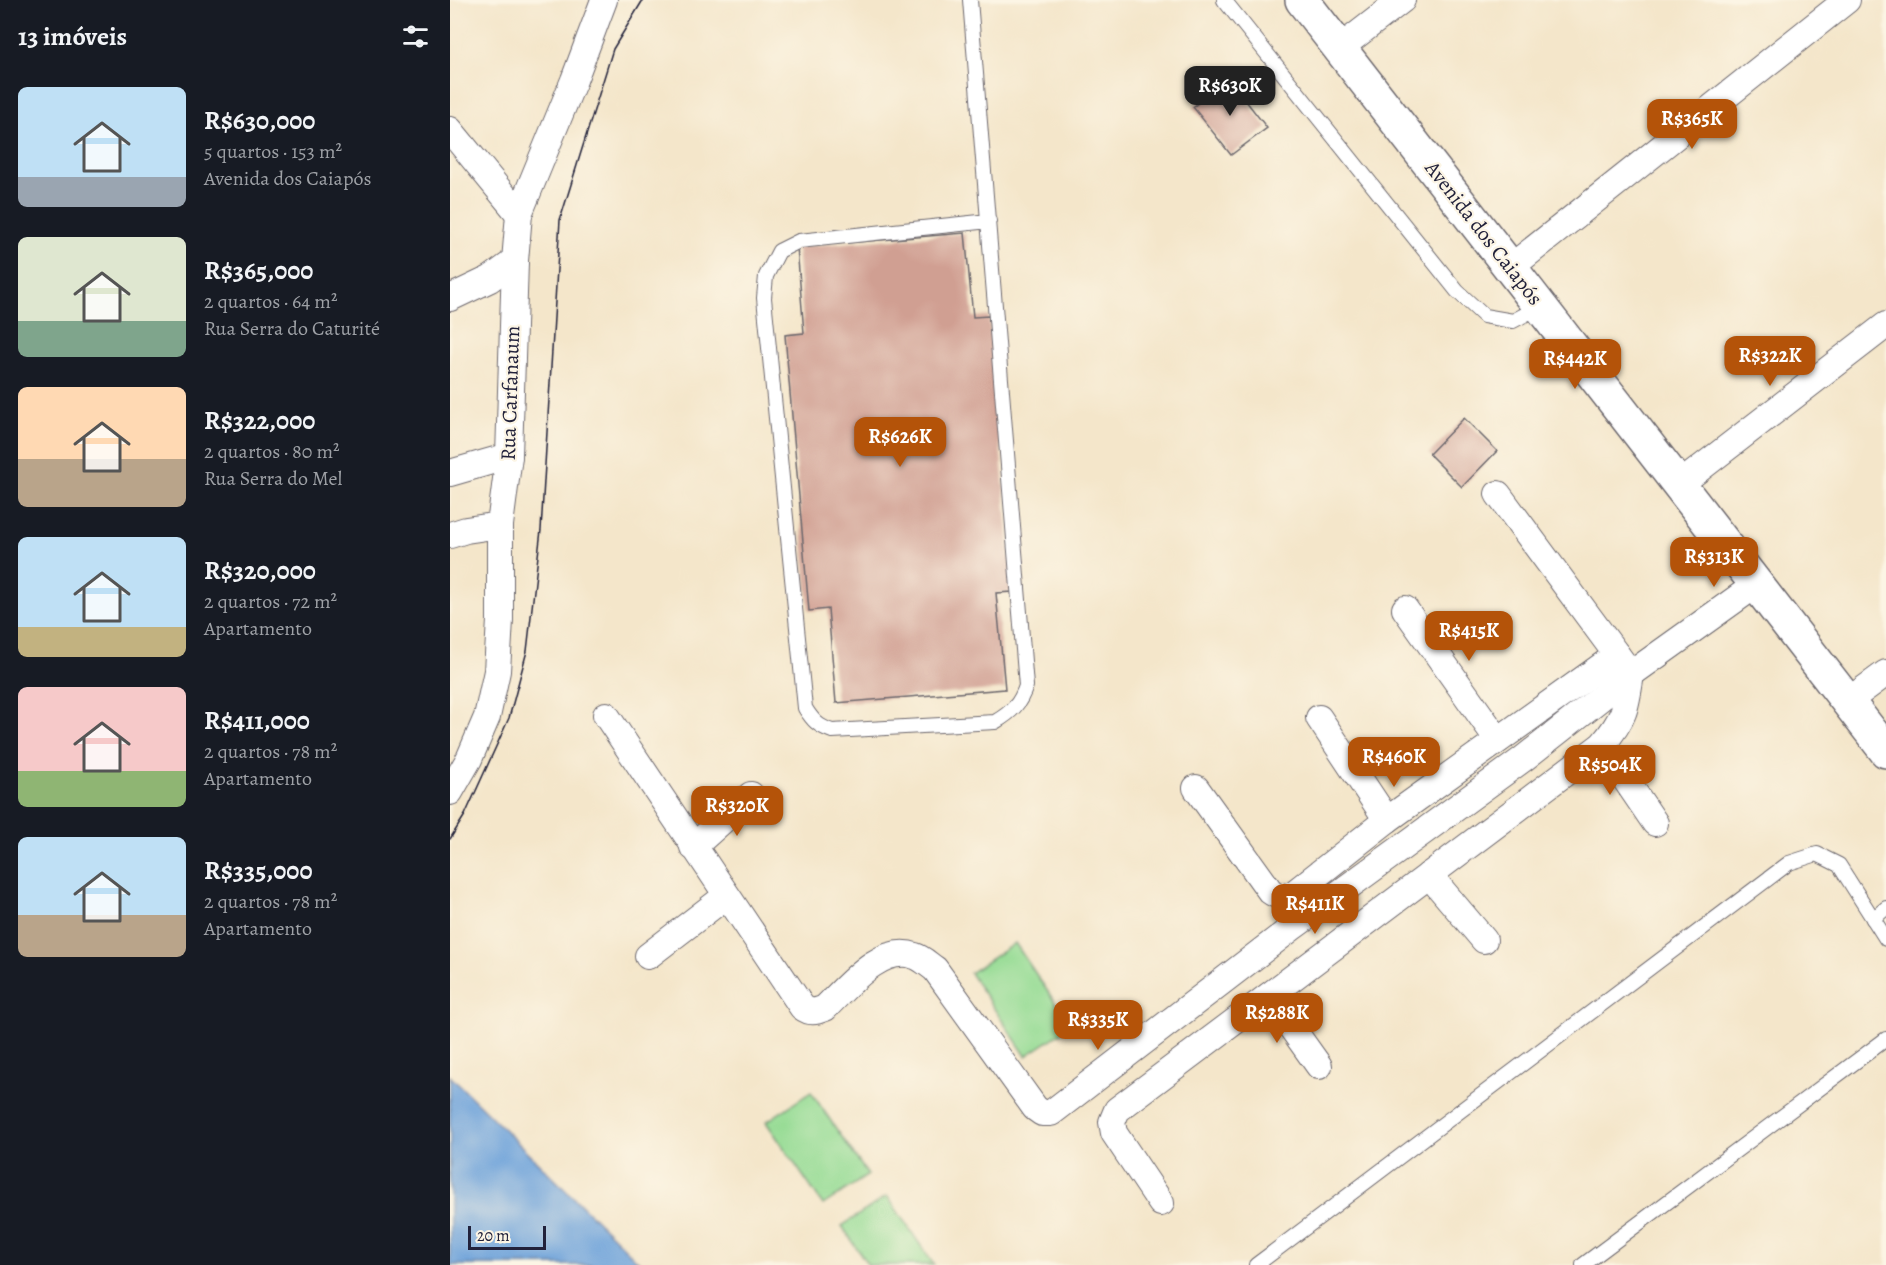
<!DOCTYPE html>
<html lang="pt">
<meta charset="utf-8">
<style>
:root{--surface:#171b24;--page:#242831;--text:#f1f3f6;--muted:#9ea1a6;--accent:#b45309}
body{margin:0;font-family:Alegreya,serif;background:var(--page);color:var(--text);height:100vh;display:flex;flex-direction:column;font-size:22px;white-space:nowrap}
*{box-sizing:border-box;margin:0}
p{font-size:20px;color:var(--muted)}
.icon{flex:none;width:33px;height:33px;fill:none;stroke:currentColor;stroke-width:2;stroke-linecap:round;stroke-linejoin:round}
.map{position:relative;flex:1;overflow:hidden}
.sheet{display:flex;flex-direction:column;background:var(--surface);width:450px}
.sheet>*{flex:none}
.scale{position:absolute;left:18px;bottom:15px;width:78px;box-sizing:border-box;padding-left:6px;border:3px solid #22223b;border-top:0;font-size:16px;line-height:21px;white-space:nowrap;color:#22223b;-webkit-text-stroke:4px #fcf5e5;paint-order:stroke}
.price{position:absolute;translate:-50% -51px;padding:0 14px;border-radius:12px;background:var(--accent);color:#fff;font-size:20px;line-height:39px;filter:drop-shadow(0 2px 3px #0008)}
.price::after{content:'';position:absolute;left:50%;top:36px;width:18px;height:14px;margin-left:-9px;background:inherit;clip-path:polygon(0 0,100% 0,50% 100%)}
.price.on{background:#222;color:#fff}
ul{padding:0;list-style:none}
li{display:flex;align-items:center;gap:18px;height:150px;padding:0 18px}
li span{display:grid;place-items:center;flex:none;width:168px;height:120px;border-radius:9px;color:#555}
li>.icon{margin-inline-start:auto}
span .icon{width:72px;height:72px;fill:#fffc;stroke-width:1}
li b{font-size:26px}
h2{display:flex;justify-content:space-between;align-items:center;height:72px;padding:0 18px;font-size:26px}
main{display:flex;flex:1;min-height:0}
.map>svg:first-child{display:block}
.green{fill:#97dc95;stroke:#5c7f68;stroke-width:1.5}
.water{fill:#6da2da;stroke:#48628a;stroke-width:1.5}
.building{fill:#d09f92}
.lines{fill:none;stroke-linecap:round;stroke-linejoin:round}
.service-casing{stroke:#6c676d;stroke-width:16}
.minor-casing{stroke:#6c676d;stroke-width:28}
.secondary-casing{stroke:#6c676d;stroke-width:36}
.service{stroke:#fff;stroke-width:14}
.minor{stroke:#fff;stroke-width:26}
.secondary{stroke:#fff;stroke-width:33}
.tram{stroke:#22223b;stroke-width:1.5}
.labels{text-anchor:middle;stroke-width:4.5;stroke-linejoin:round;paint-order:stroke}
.street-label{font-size:21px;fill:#22223b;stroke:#fcf5e5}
</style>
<main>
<section class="sheet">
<h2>13 imóveis<svg class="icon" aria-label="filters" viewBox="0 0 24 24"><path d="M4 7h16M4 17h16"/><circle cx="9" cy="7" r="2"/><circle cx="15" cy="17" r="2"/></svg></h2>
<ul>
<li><span style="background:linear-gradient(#bfe0f5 75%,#9aa5b1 0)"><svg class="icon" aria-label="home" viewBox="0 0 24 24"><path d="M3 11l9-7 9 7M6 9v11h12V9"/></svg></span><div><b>R$630,000</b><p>5 quartos · 153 m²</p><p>Avenida dos Caiapós</p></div></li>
<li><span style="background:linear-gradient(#dfe7d0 70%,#7fa58c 0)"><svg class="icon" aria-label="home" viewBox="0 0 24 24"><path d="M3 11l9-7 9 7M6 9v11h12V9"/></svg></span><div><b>R$365,000</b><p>2 quartos · 64 m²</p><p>Rua Serra do Caturité</p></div></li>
<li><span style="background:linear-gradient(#ffd9b3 60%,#b9a48a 0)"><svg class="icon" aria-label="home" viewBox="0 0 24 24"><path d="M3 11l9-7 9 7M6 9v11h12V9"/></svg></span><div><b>R$322,000</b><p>2 quartos · 80 m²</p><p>Rua Serra do Mel</p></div></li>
<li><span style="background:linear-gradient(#bfe0f5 75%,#c2b280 0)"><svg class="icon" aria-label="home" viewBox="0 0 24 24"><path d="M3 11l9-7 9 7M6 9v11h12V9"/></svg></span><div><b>R$320,000</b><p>2 quartos · 72 m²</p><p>Apartamento</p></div></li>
<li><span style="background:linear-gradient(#f6c9c9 70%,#8fb573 0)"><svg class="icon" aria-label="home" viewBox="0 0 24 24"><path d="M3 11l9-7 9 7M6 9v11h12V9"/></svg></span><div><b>R$411,000</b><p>2 quartos · 78 m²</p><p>Apartamento</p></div></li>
<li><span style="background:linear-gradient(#bfe0f5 65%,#b9a48a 0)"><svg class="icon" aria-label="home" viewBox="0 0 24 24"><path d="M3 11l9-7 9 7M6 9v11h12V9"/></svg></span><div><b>R$335,000</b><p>2 quartos · 78 m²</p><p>Apartamento</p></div></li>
</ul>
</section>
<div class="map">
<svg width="1436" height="1265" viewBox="0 0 1436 1265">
<rect width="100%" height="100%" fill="#fcf5e5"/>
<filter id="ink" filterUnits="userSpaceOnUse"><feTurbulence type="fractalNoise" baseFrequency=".0167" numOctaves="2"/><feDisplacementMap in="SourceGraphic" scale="12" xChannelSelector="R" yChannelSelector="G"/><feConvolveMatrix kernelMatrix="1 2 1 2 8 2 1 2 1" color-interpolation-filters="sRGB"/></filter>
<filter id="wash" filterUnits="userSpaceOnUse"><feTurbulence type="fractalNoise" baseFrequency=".008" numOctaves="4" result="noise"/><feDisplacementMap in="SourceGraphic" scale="24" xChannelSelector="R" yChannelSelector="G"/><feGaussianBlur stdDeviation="1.35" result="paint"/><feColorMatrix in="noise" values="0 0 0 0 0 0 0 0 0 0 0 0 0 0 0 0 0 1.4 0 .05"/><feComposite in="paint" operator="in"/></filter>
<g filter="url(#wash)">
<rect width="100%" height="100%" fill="#f4e6ca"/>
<g class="green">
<path d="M565 943 621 1026 576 1056 520 973Z"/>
<path d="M361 1092 418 1175 373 1205 316 1122Z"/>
<path d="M437 1196 484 1265H418L392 1226Z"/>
</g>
<path class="water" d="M0 1076 192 1265H0Z"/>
<g id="blocks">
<g class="building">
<path d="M779 79 817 128 781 155 743 107Z"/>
<path d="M515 233 523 317 539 316 563 592 546 593 555 689 386 703 378 609 359 611 335 335 354 333 347 247Z"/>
<path d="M1014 418 1047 451 1012 487 979 454Z"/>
</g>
</g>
</g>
<g filter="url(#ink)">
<use href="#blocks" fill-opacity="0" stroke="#6c676d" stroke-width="1.5"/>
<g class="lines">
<g class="service-casing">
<g id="service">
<path d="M520 0 576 686C570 704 562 712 545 722L382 731C368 726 363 721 355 708L314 298 316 276 329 251 349 241 539 221"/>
<path d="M774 0 1007 291 1034 316 1063 321 1091 306"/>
<path d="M1423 919 1436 908"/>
<path d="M806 1265 1339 863 1367 854 1389 865 1436 939"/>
<path d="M1133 1265 1436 1039"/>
</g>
</g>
<g class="minor-casing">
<g id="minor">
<path d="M890 48 952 0"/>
<path d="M0 130 69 214"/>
<path d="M1061 267 1397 0"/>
<path d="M0 298 40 279 65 261"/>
<path d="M0 473 59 456"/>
<path d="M1230 484 1436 325"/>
<path d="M0 535 16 530 50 525"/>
<path d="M955 609 1048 740"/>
<path d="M1398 701 1436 673"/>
<path d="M156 715 352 1007C360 1013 365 1012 375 1008 396 988 431 943 465 956 472 958 479 965 485 969L585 1108 592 1113H601L843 927 1073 759 1181 674 1307 584"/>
<path d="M869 718 937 820"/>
<path d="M1152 745 1205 823"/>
<path d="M746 788 820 891C828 897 833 897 843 894L937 820 1167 655"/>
<path d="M0 792 19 759 37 717 47 671 50 620V525L59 456 65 261 69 214 124 80 154 0"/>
<path d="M243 847 301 795"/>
<path d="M979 875 1034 940"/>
<path d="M198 956 276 896"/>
<path d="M819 996 869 1066"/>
<path d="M711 1203 664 1133 662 1122 667 1110 1152 745C1175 718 1176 708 1181 674L1048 494"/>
</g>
</g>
<g class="secondary-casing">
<path id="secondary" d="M852 0 1436 751"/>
</g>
<use href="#service" class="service"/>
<use href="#minor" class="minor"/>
<use href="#secondary" class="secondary"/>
<path class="tram" d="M0 839 15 815 59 718 77 651 91 530 110 220 163 49 193 0"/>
</g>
</g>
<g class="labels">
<g class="street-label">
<text transform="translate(1034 233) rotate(52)" y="7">Avenida dos Caiapós</text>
<text transform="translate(60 393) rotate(-88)" y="7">Rua Carfanaum</text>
</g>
</g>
</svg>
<div class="scale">20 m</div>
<b class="price on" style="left:780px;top:117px">R$630K</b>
<b class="price" style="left:1242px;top:150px">R$365K</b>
<b class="price" style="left:1320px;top:387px">R$322K</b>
<b class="price" style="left:1125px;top:390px">R$442K</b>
<b class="price" style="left:450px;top:468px">R$626K</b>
<b class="price" style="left:1264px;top:588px">R$313K</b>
<b class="price" style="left:1019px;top:662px">R$415K</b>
<b class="price" style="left:944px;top:788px">R$460K</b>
<b class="price" style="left:1160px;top:796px">R$504K</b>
<b class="price" style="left:287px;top:837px">R$320K</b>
<b class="price" style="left:865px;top:935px">R$411K</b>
<b class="price" style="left:827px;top:1044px">R$288K</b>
<b class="price" style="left:648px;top:1051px">R$335K</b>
</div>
</main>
